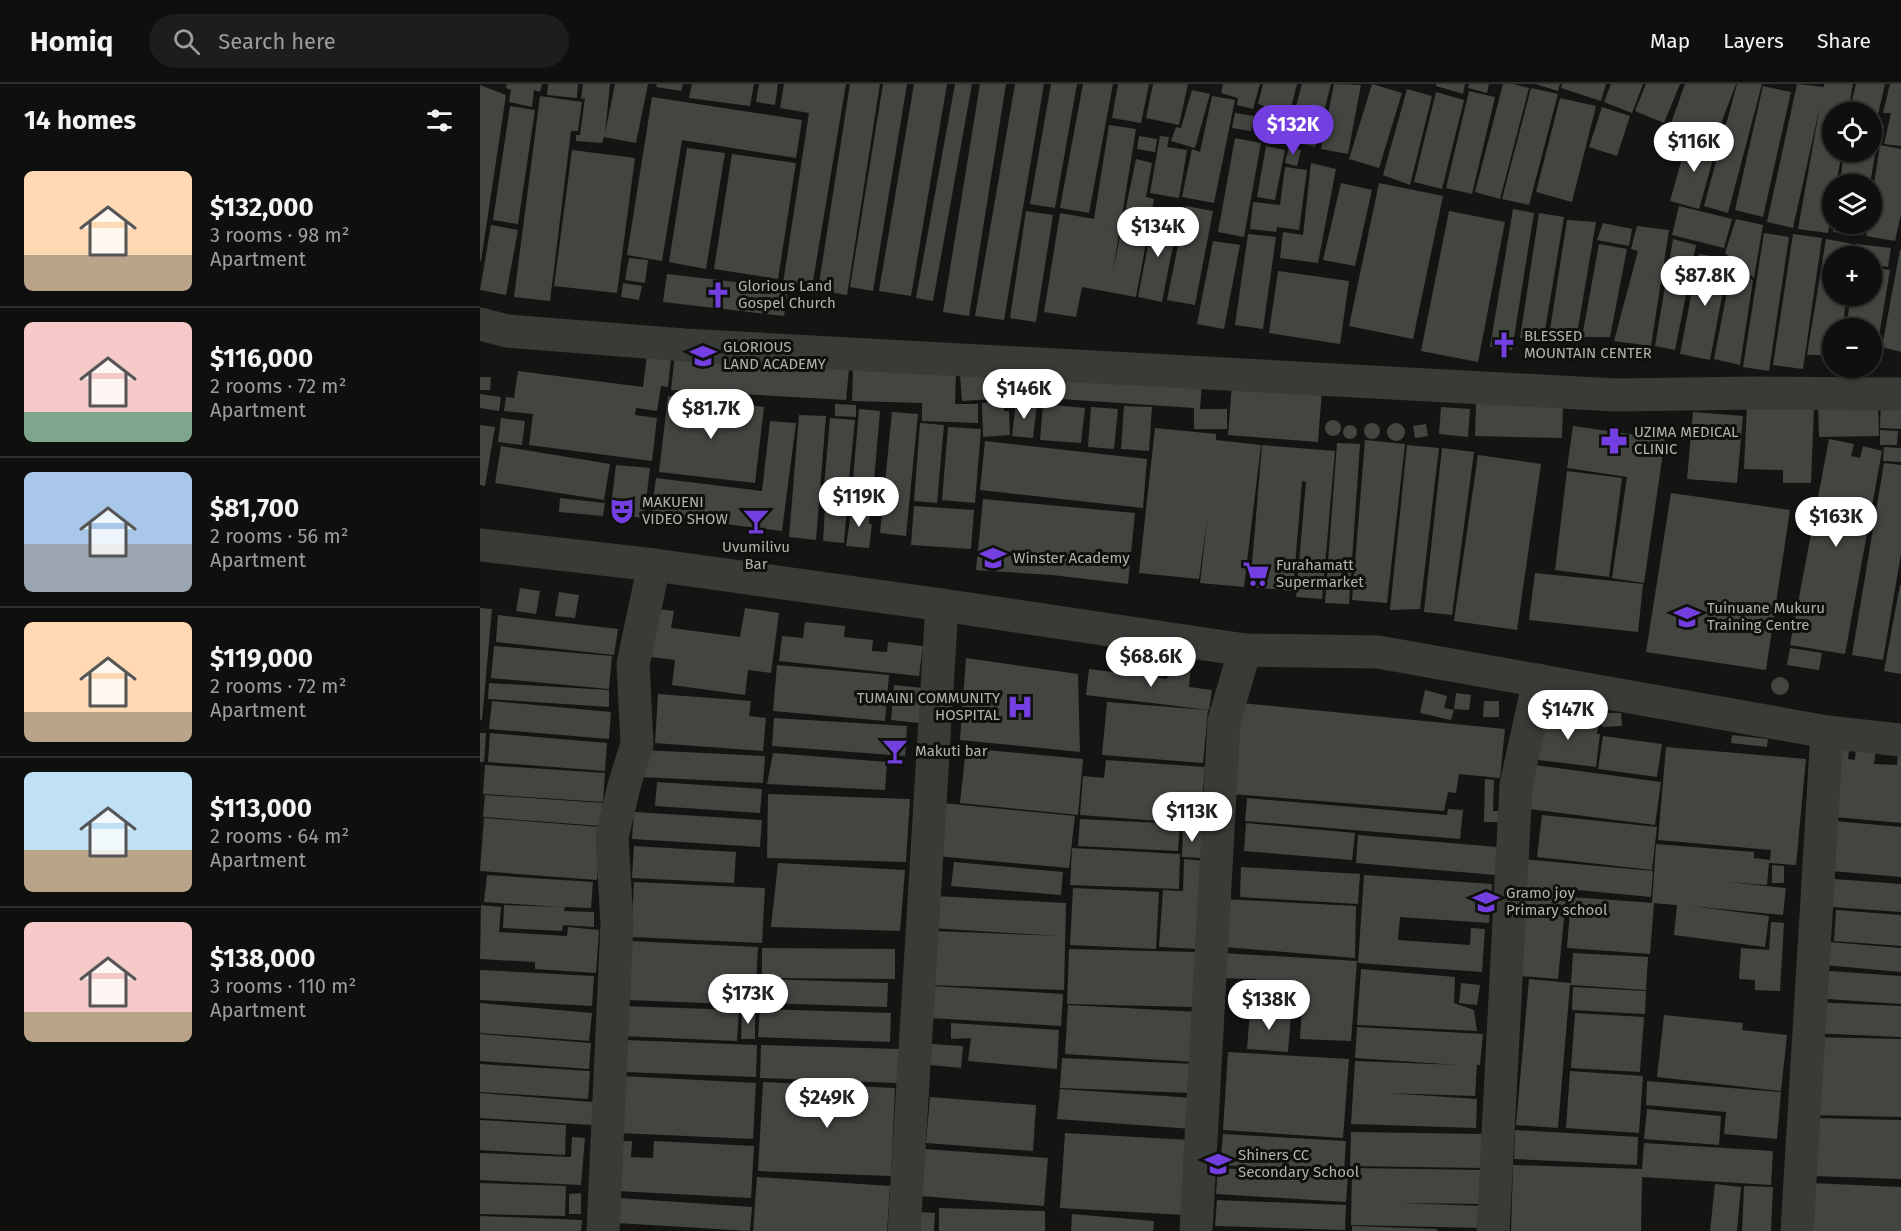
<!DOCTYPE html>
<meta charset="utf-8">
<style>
:root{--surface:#0f100e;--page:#1d1e1c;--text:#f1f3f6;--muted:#9b9d9e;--line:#2f302e;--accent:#733fe0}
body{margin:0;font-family:"Fira Sans",sans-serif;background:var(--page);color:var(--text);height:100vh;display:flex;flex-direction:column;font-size:22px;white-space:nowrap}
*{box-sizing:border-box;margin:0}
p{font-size:20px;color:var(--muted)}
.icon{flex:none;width:33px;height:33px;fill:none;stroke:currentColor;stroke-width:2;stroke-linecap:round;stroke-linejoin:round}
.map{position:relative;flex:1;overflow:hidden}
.panel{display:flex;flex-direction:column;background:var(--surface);width:480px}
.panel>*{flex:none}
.tools{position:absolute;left:1342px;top:18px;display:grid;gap:12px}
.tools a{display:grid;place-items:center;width:60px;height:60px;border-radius:50%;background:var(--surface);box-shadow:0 2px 4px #0004,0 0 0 2px var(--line);font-size:30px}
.price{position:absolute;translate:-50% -51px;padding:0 14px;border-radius:21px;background:#fff;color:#222;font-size:20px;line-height:39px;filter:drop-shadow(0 2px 3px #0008)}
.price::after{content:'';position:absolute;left:50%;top:36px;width:18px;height:14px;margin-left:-9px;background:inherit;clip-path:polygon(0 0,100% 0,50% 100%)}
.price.current{background:var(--accent);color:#fff}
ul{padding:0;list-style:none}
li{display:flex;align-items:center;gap:18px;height:150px;padding:0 24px}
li+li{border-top:2px solid var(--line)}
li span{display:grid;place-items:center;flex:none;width:168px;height:120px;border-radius:9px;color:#555}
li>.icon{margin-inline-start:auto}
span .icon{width:72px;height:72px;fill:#fffc;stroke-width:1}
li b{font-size:26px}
h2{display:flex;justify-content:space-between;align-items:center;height:72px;padding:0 24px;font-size:26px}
header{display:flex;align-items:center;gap:36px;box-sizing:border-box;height:84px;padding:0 30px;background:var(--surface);border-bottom:2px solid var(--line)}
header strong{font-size:28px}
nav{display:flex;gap:33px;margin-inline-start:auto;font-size:21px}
.search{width:420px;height:54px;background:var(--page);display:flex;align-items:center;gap:15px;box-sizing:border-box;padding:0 21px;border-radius:33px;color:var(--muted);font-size:22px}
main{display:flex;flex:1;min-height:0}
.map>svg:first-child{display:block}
.building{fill:#424540}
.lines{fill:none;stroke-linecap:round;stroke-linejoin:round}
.street{stroke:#393b37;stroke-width:33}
.labels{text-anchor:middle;stroke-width:6;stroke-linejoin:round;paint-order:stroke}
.poi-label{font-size:15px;fill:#afb4a6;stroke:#0f100e;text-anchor:start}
</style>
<header>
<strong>Homiq</strong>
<div class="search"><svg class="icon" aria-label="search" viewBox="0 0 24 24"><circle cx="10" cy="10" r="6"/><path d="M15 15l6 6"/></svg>Search here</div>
<nav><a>Map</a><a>Layers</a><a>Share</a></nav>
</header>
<main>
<section class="panel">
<h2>14 homes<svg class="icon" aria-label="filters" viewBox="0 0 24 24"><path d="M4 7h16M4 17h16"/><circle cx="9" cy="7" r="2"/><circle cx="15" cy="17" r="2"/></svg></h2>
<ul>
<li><span style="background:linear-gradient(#ffd9b3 70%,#b9a48a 0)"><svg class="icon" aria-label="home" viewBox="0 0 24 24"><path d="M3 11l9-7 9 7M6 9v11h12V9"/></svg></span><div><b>$132,000</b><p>3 rooms · 98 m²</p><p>Apartment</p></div></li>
<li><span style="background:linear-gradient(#f6c9c9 75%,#7fa58c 0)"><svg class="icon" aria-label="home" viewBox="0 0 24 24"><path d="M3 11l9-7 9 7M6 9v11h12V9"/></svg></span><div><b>$116,000</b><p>2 rooms · 72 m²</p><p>Apartment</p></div></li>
<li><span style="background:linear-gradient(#a9c7e8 60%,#9aa5b1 0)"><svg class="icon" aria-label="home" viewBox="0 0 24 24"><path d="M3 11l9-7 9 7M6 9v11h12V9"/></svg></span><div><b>$81,700</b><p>2 rooms · 56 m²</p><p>Apartment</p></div></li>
<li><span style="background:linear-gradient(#ffd9b3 75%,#b9a48a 0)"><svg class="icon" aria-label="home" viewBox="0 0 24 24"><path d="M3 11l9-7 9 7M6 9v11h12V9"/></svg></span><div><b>$119,000</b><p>2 rooms · 72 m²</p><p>Apartment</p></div></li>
<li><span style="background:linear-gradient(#bfe0f5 65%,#b9a48a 0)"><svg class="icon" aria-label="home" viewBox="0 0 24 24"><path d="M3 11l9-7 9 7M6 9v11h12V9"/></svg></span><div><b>$113,000</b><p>2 rooms · 64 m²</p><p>Apartment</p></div></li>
<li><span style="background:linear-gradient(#f6c9c9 75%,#b9a48a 0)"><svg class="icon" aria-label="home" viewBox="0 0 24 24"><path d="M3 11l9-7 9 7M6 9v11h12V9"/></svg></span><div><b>$138,000</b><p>3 rooms · 110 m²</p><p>Apartment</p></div></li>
</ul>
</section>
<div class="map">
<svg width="1421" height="1147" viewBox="0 0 1421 1147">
<rect width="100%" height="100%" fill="#141513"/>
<g class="building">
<path d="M27 0H62L60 8 54 6 52 23 29 18 31 6 26 4Z"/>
<path d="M68 0H98L97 14 67 11Z"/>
<path d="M103 0H130L125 49 135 0H168L156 59 124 53 122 59 96 57V51H100L105 14 101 15Z"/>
<path d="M177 0H203L201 7 176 3Z"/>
<path d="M212 0H274L270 22 209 14Z"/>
<path d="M279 0H298L295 21 276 18Z"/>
<path d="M304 0H366L332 203 303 199 329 29 300 24Z"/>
<path d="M370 0H400L367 211 338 206Z"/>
<path d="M403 0H427L393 207 370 203Z"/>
<path d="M434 0H467L431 212 399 207Z"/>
<path d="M475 0H492L453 217 436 214Z"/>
<path d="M500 0H526L489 232 463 228Z"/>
<path d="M535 0H564L524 236 495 232Z"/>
<path d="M571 0H597L575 124 550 120Z"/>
<path d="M603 0H633L609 129 580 124Z"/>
<path d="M638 0H669L661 39 632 34Z"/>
<path d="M673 0H708L699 41 666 34Z"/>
<path d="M743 0H780L773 25 757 21 758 14 741 9Z"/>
<path d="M783 0H817L804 52 778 46 784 22 778 20Z"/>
<path d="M822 0H851L835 63 807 56Z"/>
<path d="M854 0 881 1 868 70 841 65Z"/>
<path d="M892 0 922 9 899 84 869 75Z"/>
<path d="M956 0H985L983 10 956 2Z"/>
<path d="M989 0H1009L1007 9 988 4Z"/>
<path d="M1023 0H1033L1049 4 1020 115 995 108Z"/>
<path d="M1055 0H1080L1078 7Z"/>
<path d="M1082 0H1126L1121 17 1081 4Z"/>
<path d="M1131 0H1163L1152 29 1124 18Z"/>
<path d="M1166 0H1200L1184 39 1155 27Z"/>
<path d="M1205 0H1256L1234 58 1190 42Z"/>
<path d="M1257 0H1282L1248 129 1224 122Z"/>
<path d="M1317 0 1344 3V0H1373L1368 28H1353V68H1362L1356 100H1353V121L1348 149 1318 145 1340 22 1313 144 1287 138Z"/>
<path d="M1376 0H1405L1396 39 1404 41 1402 50 1392 48V28H1369Z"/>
<path d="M1410 0H1421V62L1404 60 1411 29H1403Z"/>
<path d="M0 1 26 11 1 177H0Z"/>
<path d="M1283 2 1311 8 1283 133 1255 126Z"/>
<path d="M1051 4 1078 10 1049 121 1022 115Z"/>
<path d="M927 5 952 12 930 101 903 91Z"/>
<path d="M712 6 730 10 715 64 691 57 696 43 701 44Z"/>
<path d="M989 7 1015 13 992 110 966 104Z"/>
<path d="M956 8 984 16 962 105 934 98Z"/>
<path d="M60 12 102 18 98 47H91L70 217 34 213Z"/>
<path d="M732 12 755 16 734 119 702 113 712 65 720 68Z"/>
<path d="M172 13 322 36 316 74 202 56 182 177 147 171Z"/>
<path d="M1080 14 1116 22 1092 118 1056 108Z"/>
<path d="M30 22 55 26 38 140 13 136Z"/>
<path d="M1122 23 1150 32 1137 72 1109 63Z"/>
<path d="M755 29 774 32 771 47 752 44Z"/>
<path d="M629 41 656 45 633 187 656 75 672 79 666 113 674 115 656 213 602 203 596 233 564 228 580 129 614 135Z"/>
<path d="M1392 51 1398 52 1390 100H1360L1364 68H1392Z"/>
<path d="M659 52 677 55 675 68 657 65Z"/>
<path d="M680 52 689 53 687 63 707 66 699 114 670 109Z"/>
<path d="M1208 53 1237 61 1219 125 1190 117Z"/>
<path d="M755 54 781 59 764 153 738 148Z"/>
<path d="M1400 61 1421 65V130L1415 157 1386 152 1388 140H1392V113Z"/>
<path d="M786 62 805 66 795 116 777 113Z"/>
<path d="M809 63 821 66 817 82 805 79Z"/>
<path d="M207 64 245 69 226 185 189 178Z"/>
<path d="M92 66 155 74 137 209 74 202Z"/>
<path d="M252 70 316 79 298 195 234 185Z"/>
<path d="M831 79 856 85 838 179 800 174 803 148 823 151Z"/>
<path d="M805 83 827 86 819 146 797 143 796 148 770 145 773 118 800 121Z"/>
<path d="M861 99 892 106 875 182 843 176Z"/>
<path d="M899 99 963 112 933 255 869 242Z"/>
<path d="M706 122 733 127 715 221 687 216Z"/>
<path d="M1199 122 1252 135 1244 164 1192 151Z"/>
<path d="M1033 125 1054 129 1032 266 1010 263Z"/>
<path d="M546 127 573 131 556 238 530 234Z"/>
<path d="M969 127 1025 138 998 278 941 267Z"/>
<path d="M1059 129 1084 133 1064 252 1040 254Z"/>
<path d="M674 131 698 136 682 218 658 213Z"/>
<path d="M1256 135 1283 141 1274 194 1245 169Z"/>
<path d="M1087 136 1116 138 1096 256 1069 252Z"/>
<path d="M1123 139 1152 145 1149 162 1117 156Z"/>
<path d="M1354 140H1384L1383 151 1353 148Z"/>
<path d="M11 141 38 146 26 211 0 206Z"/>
<path d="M1157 142 1189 146 1171 262 1134 257 1158 167 1151 165Z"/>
<path d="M1284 149 1309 153 1289 287 1263 283Z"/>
<path d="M768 150 796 153 783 245 755 241Z"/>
<path d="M1313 150 1342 154 1323 285 1293 281Z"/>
<path d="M1193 155 1216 161 1195 266 1175 262Z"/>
<path d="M1346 155 1373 160 1371 172H1353V212H1366L1363 244H1353V271H1327Z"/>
<path d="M733 157 760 161 744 245 717 240Z"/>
<path d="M1119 160 1147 165 1130 253H1102Z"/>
<path d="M1376 160 1411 164 1408 183 1392 180V172H1376Z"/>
<path d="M1420 166H1421V268L1402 263Z"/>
<path d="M1219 170 1249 175 1230 276 1200 270Z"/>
<path d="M149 174 168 176 165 199 145 196Z"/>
<path d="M1252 182 1273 196 1260 281 1234 275Z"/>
<path d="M1392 183 1410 186 1396 270 1392 269V244H1366L1371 212H1392Z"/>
<path d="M798 187 869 197 860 260 789 249Z"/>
<path d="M187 190 308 204 304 232 183 218Z"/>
<path d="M143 199 162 202 159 216 141 213Z"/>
<path d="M195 269 370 274 366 316 191 306Z"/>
<path d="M167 271 191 274 188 303 181 302 177 327 156 324 155 331 177 334 172 377 49 361 53 330 24 327 26 313 34 314 38 287 163 303Z"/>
<path d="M373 286 476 288 475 320H498V339L442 337V319L372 317Z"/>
<path d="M513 287 514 315 482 317 480 290Z"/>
<path d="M537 287 722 298 720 325H747V345H714V324L535 312Z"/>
<path d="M0 293H11L10 306H0Z"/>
<path d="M752 300 842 306 838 358 748 351Z"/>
<path d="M0 310 21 313 19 327 0 324Z"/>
<path d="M188 312 284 323 275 399 179 388Z"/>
<path d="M1401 314 1421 316V345L1400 344Z"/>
<path d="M524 318V327H529L530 351 503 353 502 319Z"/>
<path d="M536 318 557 320 553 354 532 352Z"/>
<path d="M996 318 1083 321 1082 354 995 352Z"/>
<path d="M1398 318 1399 352 1339 353 1338 320Z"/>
<path d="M355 320 376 321V333L355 332Z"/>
<path d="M563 320 605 324 601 359 560 356Z"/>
<path d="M644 322 672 323 669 367 641 365Z"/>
<path d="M1267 322 1334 324 1331 399H1303V386L1264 385Z"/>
<path d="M611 323 638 325 634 365 608 363Z"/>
<path d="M961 323 990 325 988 353 959 350Z"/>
<path d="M379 325 400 327 392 420 371 419Z"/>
<path d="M412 328 438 330 426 452 400 449Z"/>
<path d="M1213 328 1263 332 1257 399 1207 395Z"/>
<path d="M319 331 346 332 336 456 309 453Z"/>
<path d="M21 334 45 337 42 361 18 358Z"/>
<path d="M350 334 375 336 368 405 344 403Z"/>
<circle cx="853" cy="344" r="8"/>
<path d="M290 337 316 339 302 447 171 431 176 394 282 407Z"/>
<circle cx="892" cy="347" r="8"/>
<path d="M440 339 464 341 457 419 434 417Z"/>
<circle cx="916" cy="348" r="9"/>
<path d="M946 340 948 352 935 354 933 342Z"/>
<path d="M0 341 15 343 5 402 0 401Z"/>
<circle cx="870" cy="348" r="7"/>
<path d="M1093 342 1185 355 1164 499 1132 494 1147 393 1087 384Z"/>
<path d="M468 343 501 345 495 419 462 416Z"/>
<path d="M675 344 736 350V356L781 361 764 503 720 499 728 430 719 495 659 489Z"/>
<path d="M1400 346 1418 347 1417 361H1400Z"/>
<path d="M1349 355 1374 360 1371 372 1380 374 1383 362 1402 367 1365 570 1310 561Z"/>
<path d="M885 356 925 360 907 519 872 516Z"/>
<path d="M505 357 667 375 663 424 500 406Z"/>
<path d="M857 359 880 360 869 520 845 519Z"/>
<path d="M782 361 855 367 842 515 816 513 826 398 822 397 813 507 770 503Z"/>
<path d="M927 361 959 364 940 525 910 526Z"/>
<path d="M21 362 130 380 124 416 15 399Z"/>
<path d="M1404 363 1421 364V378L1403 377Z"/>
<path d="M962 364 994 368 972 531 944 528Z"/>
<path d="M998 371 1061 380 1037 546 974 537Z"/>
<path d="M1404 379 1421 381V470L1403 576 1372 571Z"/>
<path d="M136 381 170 384 164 434 130 430Z"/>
<path d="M1087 387 1142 394 1129 493 1075 486Z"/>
<path d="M346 408 368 410 364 459 343 457Z"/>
<path d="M1191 409 1310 426 1286 586 1166 568Z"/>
<path d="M80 414 125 419 123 432 79 428Z"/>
<path d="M503 415 655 429 648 500 572 491 496 486Z"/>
<path d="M434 422 494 426 491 465 431 461Z"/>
<path d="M372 423 390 425 389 440H392L389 464 366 462Z"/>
<path d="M1055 489 1163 500 1158 548 1049 536Z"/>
<path d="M1420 501H1421V590L1404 587Z"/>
<path d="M40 504 60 507 56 530 36 527Z"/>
<path d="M79 508 99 511 95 534 75 532Z"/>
<path d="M0 524 12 525 2 636H0Z"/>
<path d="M170 524 194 527 191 544 260 553 265 524 299 529 291 589 268 586 265 611 192 601 195 576 163 572Z"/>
<path d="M18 531 138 545 134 571 16 558Z"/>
<path d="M325 538 365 542 364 553 393 556 392 567 407 568 408 558 443 562 439 592 299 577 302 552 323 554Z"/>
<path d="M14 562 132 572 129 605 11 594Z"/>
<path d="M1310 564 1342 569 1339 586 1307 581Z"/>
<path d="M486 574 598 590 600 668 480 656Z"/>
<path d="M690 577 711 579 709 603 732 606 729 626 606 611 609 585 687 595Z"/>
<path d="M297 581 409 591 405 637 293 627Z"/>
<circle cx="1300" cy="602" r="9"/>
<path d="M9 599 129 606V623L8 615Z"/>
<path d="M414 601 443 604 439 639 411 636Z"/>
<path d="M945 606 967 612 964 624 974 626 971 636 940 629Z"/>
<path d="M976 609 991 611 989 626 974 625Z"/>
<path d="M178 610 271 617 269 632 286 634 283 667 175 659Z"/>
<path d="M12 617 131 628 129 655 9 645Z"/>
<path d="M1004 617H1019V633H1003Z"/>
<path d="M627 618 728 626 723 679 622 671Z"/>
<path d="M761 619 1025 645 1020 694 979 690 976 709 968 708 964 727 752 710Z"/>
<path d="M1076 628 1119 634 1117 650H1120L1116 683 1050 675 1055 641 1074 644Z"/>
<path d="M1122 629H1141L1142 642 1122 643Z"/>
<path d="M294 634 427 642 425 672 292 662Z"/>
<path d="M0 649H6L4 678H0Z"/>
<path d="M10 649 127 659 125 687 8 678Z"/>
<path d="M1252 651 1288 655 1287 663 1251 659Z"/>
<path d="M1123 652 1182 660 1177 693 1118 685Z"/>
<path d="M1351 657 1370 659 1368 675 1375 676 1376 662 1396 664 1394 680 1417 681 1418 667H1421V739L1344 732Z"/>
<path d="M1186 663 1326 675 1316 781 1289 779 1287 801 1248 798 1306 804 1303 831 1210 822 1289 832 1285 863 1194 851 1197 821 1172 819 1176 760 1274 768V774L1290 776 1291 766 1178 756Z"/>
<path d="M486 664 603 675 598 731 480 719Z"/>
<path d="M163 666 285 672 283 699 161 693Z"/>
<path d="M293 669 407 678 405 706 287 700Z"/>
<path d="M626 676 725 683 720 740 600 731 603 692 624 694Z"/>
<path d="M5 681 125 689 123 718 3 710Z"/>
<path d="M1055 681 1181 698 1175 741 1049 725Z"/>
<path d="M1005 695 1014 696 1013 727H1021V738H1004Z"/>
<path d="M177 698 282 705 280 729 175 722Z"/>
<path d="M288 710 430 715 426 778 287 774Z"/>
<path d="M5 711 123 719 121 742 3 733Z"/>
<path d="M767 714 967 731 968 725 983 726 980 755 765 737Z"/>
<path d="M462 719 595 732 589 784 456 772Z"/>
<path d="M154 728 282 736 280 763 152 755Z"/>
<path d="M1062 731 1177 743 1172 786 1057 773Z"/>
<path d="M4 734 121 743 117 796 0 787Z"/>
<path d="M600 735 700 740 698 767 598 762Z"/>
<path d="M1344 736 1421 743V793L1340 786Z"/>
<path d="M766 739 875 749 872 776 764 767Z"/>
<path d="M703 744H722L721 774 702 773Z"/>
<path d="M878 751 1017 763 1015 791 876 779Z"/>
<path d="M154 762 256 768 254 799 152 794Z"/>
<path d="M592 764 700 770 699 805 590 801Z"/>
<path d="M704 775 724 777 719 865 679 863 683 806 703 807Z"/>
<path d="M1040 775 1173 787 1171 813 1087 805 1078 895 1029 891Z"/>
<path d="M474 778 583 788 581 811 471 802Z"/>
<path d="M298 779 425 786 420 847 291 843Z"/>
<path d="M1292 781 1304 782V799H1292Z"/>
<path d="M761 783 880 790 878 820 760 813Z"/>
<path d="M7 791 113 798 111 824 85 823 84 827 114 828V843L83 841 82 847 23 844 24 821 81 823 4 818Z"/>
<path d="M884 791 1012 800 1009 839 920 833 918 856 990 861 991 844 1005 845 1002 888 878 879Z"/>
<path d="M1341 794 1421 800V828L1339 822Z"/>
<path d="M154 798 285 804 282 859 151 853Z"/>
<path d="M593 804 679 808 676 865 590 861Z"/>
<path d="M455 812 586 819 584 906 450 901 453 847 580 852 452 844Z"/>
<path d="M1091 813 1174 819 1170 870 1087 864Z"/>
<path d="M742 815 876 822 875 874 744 863Z"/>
<path d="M1 821 21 823 19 848 87 852 88 843 119 846 116 889 55 885V878L0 875Z"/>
<path d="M1356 826 1421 831V862L1354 857Z"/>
<path d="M1291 838 1304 839 1300 907 1275 906V896L1259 895 1261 864 1289 866Z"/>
<path d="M150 857 278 863 275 921 147 916Z"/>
<path d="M1349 858 1421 864V888L1333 880Z"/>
<path d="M282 864 415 865V895L282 894Z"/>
<path d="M589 865 716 868 714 923 587 920Z"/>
<path d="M742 869 877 877 871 957 820 955 822 923 774 920 776 895 740 894Z"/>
<path d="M1093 869 1168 873 1166 906 1090 901 1078 1044 1036 1041 1049 895 1091 899Z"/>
<path d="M881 885 975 893 974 919 994 926 997 947 877 941Z"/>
<path d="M0 886 114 892 112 922 0 916Z"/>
<path d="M1335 886 1421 892V920L1333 914Z"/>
<path d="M283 895 408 899 407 923 282 919Z"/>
<path d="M981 899 1000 901 997 921 979 919Z"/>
<path d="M453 902 583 910 581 942 450 934Z"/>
<path d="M1093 903 1166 907 1165 930 1092 926Z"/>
<path d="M1332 918 1421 922V953L1330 949Z"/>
<path d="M0 919 112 929 109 957 0 949Z"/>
<path d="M588 921 719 928 716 978 585 970Z"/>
<path d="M142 922 259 926 257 957 141 952Z"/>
<path d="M280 925 411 929 410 958 278 953Z"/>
<path d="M770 926 811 929 808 968 767 965Z"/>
<path d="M262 927H275V955H261Z"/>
<path d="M1095 929 1164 933 1160 988 1091 984Z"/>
<path d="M1184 931 1263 939 1262 946 1307 951 1301 1007 1177 993Z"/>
<path d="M471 939 579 946 577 985 488 977 491 954 471 955Z"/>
<path d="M877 943 1003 950 1000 981H997L995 1012 907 1009 997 1015 996 1044 871 1040 875 977 979 981 875 974Z"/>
<path d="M0 950 111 959 109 985 0 977Z"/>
<path d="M1330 953 1421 955V1033L1327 1031Z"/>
<path d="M145 956 277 961 276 993 143 988Z"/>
<path d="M452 960 483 962 481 984 450 981Z"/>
<path d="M281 961 419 965 417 999 280 994Z"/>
<path d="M748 968 869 975 863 1054 743 1046Z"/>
<path d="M582 974 714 980 712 1009 580 1004Z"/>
<path d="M0 980 110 987 108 1015 0 1008Z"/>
<path d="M1090 987 1163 992 1159 1049 1086 1044Z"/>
<path d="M142 992 276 999 273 1055 139 1049Z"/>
<path d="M1167 997 1301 1008 1297 1055 1244 1050 1246 1028 1166 1021Z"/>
<path d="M283 998 415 1004 411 1092 278 1087Z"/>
<path d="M580 1005 714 1014 712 1045 577 1035Z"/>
<path d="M0 1009 113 1018 112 1041 0 1034Z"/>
<path d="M450 1013 556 1021 553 1067 446 1059Z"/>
<path d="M1167 1025 1241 1032 1239 1061 1164 1055Z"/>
<path d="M1335 1034 1421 1036V1095L1333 1092Z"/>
<path d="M0 1036 86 1041 85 1071 0 1066Z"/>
<path d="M1035 1046 1158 1053 1157 1081 1034 1075Z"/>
<path d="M871 1048 1004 1050V1084L870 1082Z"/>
<path d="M585 1049 709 1056 705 1131 580 1124Z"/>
<path d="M743 1050 866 1057 864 1088 740 1081Z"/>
<path d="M92 1053 105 1054 101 1101 0 1096V1069L91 1073Z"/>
<path d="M140 1057H152L151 1073 173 1074 174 1057 274 1062 271 1114 137 1107Z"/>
<path d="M1164 1059 1293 1067 1291 1101 1162 1093 1161 1147H1031L1033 1081 1162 1085Z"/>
<path d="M445 1065 568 1074 564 1122 441 1112Z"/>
<path d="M738 1084 868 1092 866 1118 736 1110Z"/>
<path d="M872 1084 1003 1086 1002 1120 920 1119 1002 1122V1144L871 1141Z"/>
<path d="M277 1093 410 1102 407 1147H273Z"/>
<path d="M0 1099 86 1102 85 1132 0 1130Z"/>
<path d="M1331 1099 1421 1103V1147H1329Z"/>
<path d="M1235 1100 1261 1103 1257 1147H1230Z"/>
<path d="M1264 1102 1293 1103 1291 1147H1262Z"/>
<path d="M101 1109V1130H89V1110Z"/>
<path d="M139 1114 272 1123 270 1147 137 1139Z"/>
<path d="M737 1116 866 1121 865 1146 735 1142Z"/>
<path d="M459 1124 565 1127V1147H459Z"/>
<path d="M441 1128 455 1129 454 1147H440Z"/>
<path d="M592 1130 674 1137 673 1147H591Z"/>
<path d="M0 1132 102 1136 101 1147H0Z"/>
<path d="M872 1142 957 1145V1147H872Z"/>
</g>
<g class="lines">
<g class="street">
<path d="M0 240 27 247 204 261 1136 311 1274 309 1421 310"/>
<path d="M0 461 174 481 462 521 765 566 898 568 1347 648 1421 656"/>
<path d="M123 1147 137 839 132 753 144 702 157 660 153 580 174 481"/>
<path d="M424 1147 462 521"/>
<path d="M716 1147 744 637 765 566"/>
<path d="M1013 1147 1036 701 1059 596"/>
<path d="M1317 1147 1347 648"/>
</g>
</g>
<defs>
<g id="church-bare" transform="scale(2.07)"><path d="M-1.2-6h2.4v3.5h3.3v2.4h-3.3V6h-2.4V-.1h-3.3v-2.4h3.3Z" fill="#733fe0" stroke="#0f100e" stroke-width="2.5" paint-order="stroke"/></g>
<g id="school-bare" transform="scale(2.07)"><path d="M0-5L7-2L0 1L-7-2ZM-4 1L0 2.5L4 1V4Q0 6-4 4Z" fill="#733fe0" stroke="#0f100e" stroke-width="2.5" paint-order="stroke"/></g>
<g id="pharmacy-bare" transform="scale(2.07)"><path d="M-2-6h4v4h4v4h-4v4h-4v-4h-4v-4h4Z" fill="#733fe0" stroke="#0f100e" stroke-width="2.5" paint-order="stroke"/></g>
<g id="theatre-bare" transform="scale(2.07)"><path d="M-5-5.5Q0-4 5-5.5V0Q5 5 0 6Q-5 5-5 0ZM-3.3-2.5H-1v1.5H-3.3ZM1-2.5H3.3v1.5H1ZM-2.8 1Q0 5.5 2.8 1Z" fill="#733fe0" stroke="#0f100e" stroke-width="2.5" paint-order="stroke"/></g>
<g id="bar-bare" transform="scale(2.07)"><path d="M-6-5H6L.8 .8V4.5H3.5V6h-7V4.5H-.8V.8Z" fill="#733fe0" stroke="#0f100e" stroke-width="2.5" paint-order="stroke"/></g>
<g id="supermarket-bare" transform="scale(2.07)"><path d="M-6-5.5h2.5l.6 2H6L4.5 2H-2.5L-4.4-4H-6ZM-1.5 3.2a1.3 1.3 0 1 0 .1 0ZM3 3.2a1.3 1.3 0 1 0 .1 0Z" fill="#733fe0" stroke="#0f100e" stroke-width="2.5" paint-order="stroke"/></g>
<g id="hospital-bare" transform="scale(2.07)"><path d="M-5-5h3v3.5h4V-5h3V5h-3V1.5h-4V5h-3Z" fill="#733fe0" stroke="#0f100e" stroke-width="2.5" paint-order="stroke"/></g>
</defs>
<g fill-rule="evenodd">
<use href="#church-bare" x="238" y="211"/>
<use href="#church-bare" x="1024" y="261"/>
<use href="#school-bare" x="223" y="272"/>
<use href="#pharmacy-bare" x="1134" y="357"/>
<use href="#theatre-bare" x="142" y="427"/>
<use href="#bar-bare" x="276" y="437"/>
<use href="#school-bare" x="513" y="474"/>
<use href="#supermarket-bare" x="776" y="490"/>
<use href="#school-bare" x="1207" y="533"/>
<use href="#hospital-bare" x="540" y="623"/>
<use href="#bar-bare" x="415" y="667"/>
<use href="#school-bare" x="1006" y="818"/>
<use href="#school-bare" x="738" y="1080"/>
</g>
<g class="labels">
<g class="poi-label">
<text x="258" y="207">Glorious Land<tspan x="258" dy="17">Gospel Church</tspan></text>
<text x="1044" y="257">BLESSED<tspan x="1044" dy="17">MOUNTAIN CENTER</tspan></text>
<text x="243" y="268">GLORIOUS<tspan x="243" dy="17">LAND ACADEMY</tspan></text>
<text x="1154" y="353">UZIMA MEDICAL<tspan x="1154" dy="17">CLINIC</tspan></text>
<text x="162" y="423">MAKUENI<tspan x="162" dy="17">VIDEO SHOW</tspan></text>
<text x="276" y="468" text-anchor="middle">Uvumilivu<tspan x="276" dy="17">Bar</tspan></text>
<text x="533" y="479">Winster Academy</text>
<text x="796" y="486">Furahamatt<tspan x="796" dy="17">Supermarket</tspan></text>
<text x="1227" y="529">Tuinuane Mukuru<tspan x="1227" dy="17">Training Centre</tspan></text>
<text x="520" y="619" text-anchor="end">TUMAINI COMMUNITY<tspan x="520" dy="17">HOSPITAL</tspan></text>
<text x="435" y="672">Makuti bar</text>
<text x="1026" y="814">Gramo joy<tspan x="1026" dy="17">Primary school</tspan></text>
<text x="758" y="1076">Shiners CC<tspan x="758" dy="17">Secondary School</tspan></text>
</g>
</g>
</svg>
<div class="tools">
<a><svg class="icon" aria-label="locate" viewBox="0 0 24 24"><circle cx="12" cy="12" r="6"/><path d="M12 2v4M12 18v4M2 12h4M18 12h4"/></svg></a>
<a><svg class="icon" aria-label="layers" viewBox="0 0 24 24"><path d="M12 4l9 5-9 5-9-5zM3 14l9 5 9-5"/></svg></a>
<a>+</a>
<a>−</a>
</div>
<b class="price current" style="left:813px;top:72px">$132K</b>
<b class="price" style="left:1214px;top:89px">$116K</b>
<b class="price" style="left:678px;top:174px">$134K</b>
<b class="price" style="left:1225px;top:223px">$87.8K</b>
<b class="price" style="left:544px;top:336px">$146K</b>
<b class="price" style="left:231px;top:356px">$81.7K</b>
<b class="price" style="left:379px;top:444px">$119K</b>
<b class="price" style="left:1356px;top:464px">$163K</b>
<b class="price" style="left:671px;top:604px">$68.6K</b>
<b class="price" style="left:1088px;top:657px">$147K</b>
<b class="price" style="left:712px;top:759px">$113K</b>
<b class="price" style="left:268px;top:941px">$173K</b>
<b class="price" style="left:789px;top:947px">$138K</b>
<b class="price" style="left:347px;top:1045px">$249K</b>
</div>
</main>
